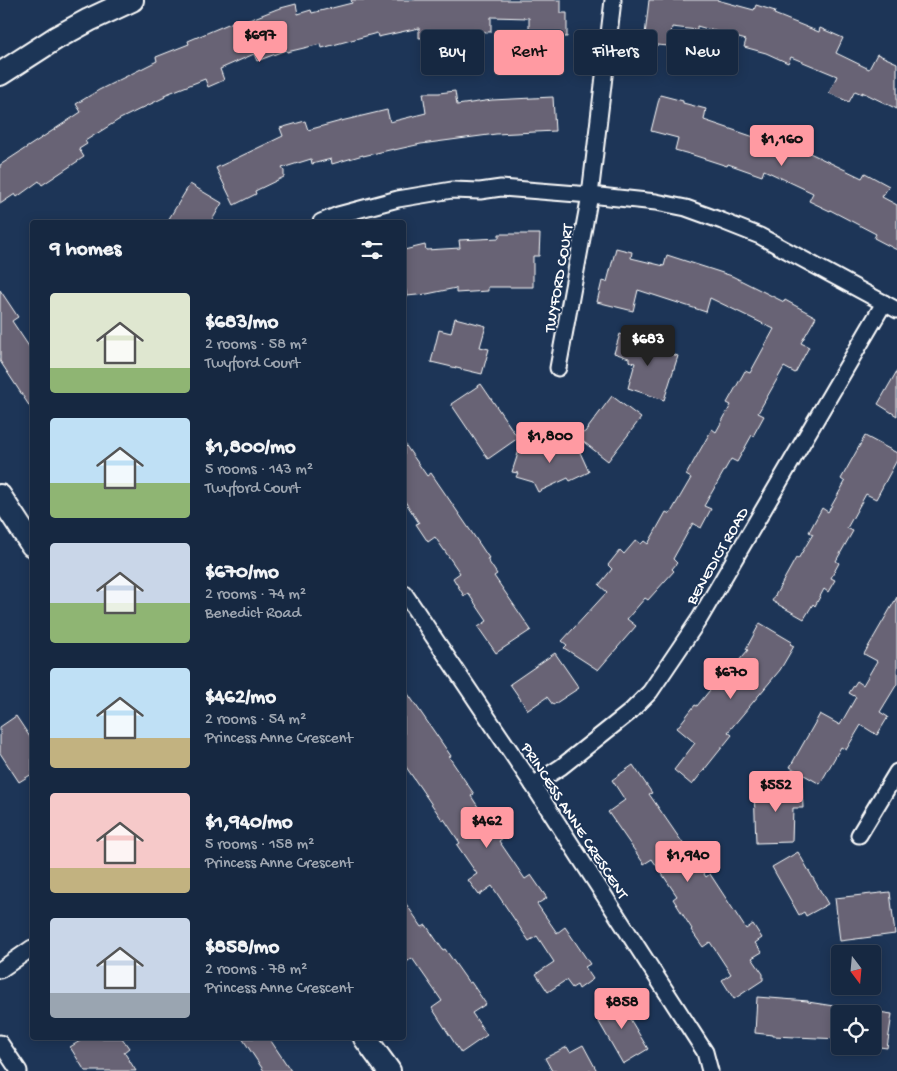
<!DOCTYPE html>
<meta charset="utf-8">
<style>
:root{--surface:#162841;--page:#1f3048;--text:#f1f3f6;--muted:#9ea6b1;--line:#35445a;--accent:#ff9aa2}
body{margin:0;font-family:"Gochi Hand",sans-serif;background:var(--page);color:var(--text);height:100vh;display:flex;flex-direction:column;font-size:19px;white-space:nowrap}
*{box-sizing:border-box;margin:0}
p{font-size:16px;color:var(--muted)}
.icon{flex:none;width:28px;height:28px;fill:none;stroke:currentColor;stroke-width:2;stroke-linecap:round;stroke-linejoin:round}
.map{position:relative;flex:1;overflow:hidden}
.sheet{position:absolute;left:30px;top:220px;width:376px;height:820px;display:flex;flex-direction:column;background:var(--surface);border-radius:5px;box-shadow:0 2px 12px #0003,0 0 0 1px var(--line)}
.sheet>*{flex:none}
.hud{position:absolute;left:421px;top:30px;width:400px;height:45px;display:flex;gap:10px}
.needle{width:32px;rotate:164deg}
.tools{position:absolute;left:831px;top:945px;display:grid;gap:10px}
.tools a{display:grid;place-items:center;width:50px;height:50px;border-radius:5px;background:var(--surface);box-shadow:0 2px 12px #0003,0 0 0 1px var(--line);font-size:25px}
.price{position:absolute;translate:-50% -42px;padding:0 11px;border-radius:5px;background:var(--accent);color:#111;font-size:16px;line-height:32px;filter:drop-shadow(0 1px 2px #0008)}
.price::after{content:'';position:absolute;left:50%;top:30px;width:15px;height:11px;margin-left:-8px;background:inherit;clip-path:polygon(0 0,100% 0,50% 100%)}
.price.active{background:#222;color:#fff}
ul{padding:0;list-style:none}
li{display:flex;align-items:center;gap:15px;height:125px;padding:0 20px}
li span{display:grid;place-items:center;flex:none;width:140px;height:100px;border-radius:5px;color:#555}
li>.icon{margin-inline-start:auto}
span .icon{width:60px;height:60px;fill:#fffc;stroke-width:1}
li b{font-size:21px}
h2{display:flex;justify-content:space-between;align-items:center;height:60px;padding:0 20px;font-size:21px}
.tag{padding:0 18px;border-radius:5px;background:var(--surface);box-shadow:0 2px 12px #0003,0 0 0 1px var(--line);font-size:18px;line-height:45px}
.tag.active{background:var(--accent);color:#111}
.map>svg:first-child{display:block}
.building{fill:#686374;stroke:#fff}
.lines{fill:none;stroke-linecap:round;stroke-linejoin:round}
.street-casing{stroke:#fff;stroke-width:19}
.secondary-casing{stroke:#fff;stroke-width:26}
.street{stroke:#1d3557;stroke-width:15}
.secondary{stroke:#1d3557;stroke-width:22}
.labels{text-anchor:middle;stroke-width:4;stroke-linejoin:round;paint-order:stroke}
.street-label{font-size:16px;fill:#fff;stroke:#1d3557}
</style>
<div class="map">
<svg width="897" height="1071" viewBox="0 0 897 1071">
<rect width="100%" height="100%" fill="#1d3557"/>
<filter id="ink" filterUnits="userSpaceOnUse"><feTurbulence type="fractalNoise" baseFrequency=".02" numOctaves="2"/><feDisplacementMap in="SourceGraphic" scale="10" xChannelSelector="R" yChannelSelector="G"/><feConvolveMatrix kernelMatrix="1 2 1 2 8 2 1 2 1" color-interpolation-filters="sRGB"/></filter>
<g filter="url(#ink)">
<g class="building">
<path d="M351 0H561V13H567V37L529 36V18L491 17V32L448 31V36L419 38V28L378 37 377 33 322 48 321 44 287 52 286 50 257 61 254 54 220 69 224 80 208 87 205 79 164 95 165 97 120 119 85 141 87 144 79 149 84 157 42 185 39 181 17 197 15 194 0 204V165L81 112 76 104 99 90 157 61 156 57 189 44 188 41 233 22 234 26 277 9 296 4 298 14 311 10 312 13 352 3Z"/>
<path d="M649 0H717L754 10 756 5 775 11 774 14 819 32 820 28 843 38 836 53 869 69 877 54 897 63V109L862 92V94L855 91 849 102 829 93 837 76 791 57 788 63 766 53 744 47 746 40 697 26V30L672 27 669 46 644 44Z"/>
<path d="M455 91 457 105 492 100 553 97 555 131 496 134 421 144 394 150V149L363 156V155L332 164 331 159 312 164 311 159 282 168 284 171V177L255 191 256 194 234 205 216 168 283 136 280 128 305 121 308 130 341 121 387 110 390 122 426 113 423 93H439Z"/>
<path d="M660 95 683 101V103L706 109 704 120 757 138 758 134 791 145V144L862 178 865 173 889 186 882 197 897 205V250L874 238 876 234 830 210V211L809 201 813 193 764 170 762 176 728 164 727 166 693 155 675 150 678 138 651 131Z"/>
<path d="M190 184 222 203 211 222H167Z"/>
<path d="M499 234H540L539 256H533V287H488V291L456 293V288L427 294 407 296 404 281V250L425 245 426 250 460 248 459 240 499 238Z"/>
<path d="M616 248 632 252 631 258 664 266 667 255 732 276 784 302 785 300 816 317 801 343 809 347 795 373 784 367 758 413 764 416 753 436 752 435 737 462 731 459 704 506 711 509 701 528 693 523 673 559 677 563 672 569 674 571 648 600 645 598 627 619 636 626 598 670 564 648 567 645 562 641 607 592 599 585 612 569 608 565 620 550 624 554 636 540 641 544 644 541 648 544 666 512 670 514 691 478 686 475 712 429 716 432 731 405 727 403 745 371 750 373 774 329 710 298 706 312 638 290 633 311 597 302 602 281 607 282Z"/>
<path d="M0 290 18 317 12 321 32 351V410L0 361Z"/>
<path d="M455 318 486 326 480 347 489 349 482 374 431 362 439 330 451 333Z"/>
<path d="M620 334 638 340 637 343 678 356 664 400 628 388 635 363 629 361V358L614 353Z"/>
<path d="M897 371V416L878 404Z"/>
<path d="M481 384 518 438 488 459 451 404Z"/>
<path d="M612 396 641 418 608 461 576 436 585 432Z"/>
<path d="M865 436 897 453V460L876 499 866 494 847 528 853 531 836 561 839 563 831 578 835 580 828 592 824 589 815 606 813 604 804 619 772 601 796 558 798 559 813 534 809 532 822 508 828 512 845 482 841 479Z"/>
<path d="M573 437 589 472 570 481 568 478 538 492 533 482 516 477 518 473 512 472 521 444 527 452 556 439 558 442 568 438V439Z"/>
<path d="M404 443 427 476 431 473 468 527 489 558 487 559 497 574 494 576 531 630 496 653 478 627 487 621 468 593 464 596 453 578 460 573 435 537 428 542 416 524 419 523 404 500Z"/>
<path d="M897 597V684L880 712 888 717 877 735 861 725 846 750 841 747 820 784 790 767 820 714 840 725 856 697 849 693 857 681 863 685 877 661 864 654Z"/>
<path d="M760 623 792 642 790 644 794 646 780 670 728 732 732 735 692 785 674 770 695 743 677 728 695 705 697 706 718 680 721 682 748 650 746 649Z"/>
<path d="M555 653 579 688 553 705 547 697 528 710 510 684Z"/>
<path d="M404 688 451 756 449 757 474 794 471 796 488 822 491 820 503 838 499 841 525 879 531 875 547 898 537 904 557 933 565 927 590 964 585 967 593 979 579 989 577 985 572 988 566 980 548 992 536 974 554 962 537 936 529 941 492 886 479 895 468 880 477 874 457 845 460 843 444 819 443 821 404 764Z"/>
<path d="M16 716 32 740V774L19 782 0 753V727Z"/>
<path d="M633 765 652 793 649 794 706 877 710 874 746 929 753 924 762 938 755 943 762 952 752 958 763 974V980L734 999 722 980 731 974 710 942 703 947 691 930 692 929 673 899 677 896 652 859 644 864 608 812 625 800 612 780Z"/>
<path d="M802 787 803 808H793L792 842 756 843 754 788Z"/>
<path d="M798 852 828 904 806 916 804 912 799 915 772 867Z"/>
<path d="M890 892 895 934 840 941 835 898Z"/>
<path d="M404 901 422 927 426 925 443 950 445 949 469 983 471 982 486 1004 472 1013 487 1035 461 1053 432 1008 442 1001 412 958 404 964Z"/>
<path d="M627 996 637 1014 630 1019 648 1049 623 1064 595 1015Z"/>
<path d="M757 997 808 1001V1002L840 1007V1039L773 1036V1035L755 1033Z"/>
<path d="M872 1011 892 1014 887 1048 872 1046Z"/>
<path d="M85 1038H122L129 1048 124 1052 136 1071H85L70 1047Z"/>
<path d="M242 1038H269L291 1071H264Z"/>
<path d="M583 1045 597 1071H552L545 1058 567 1047 570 1052Z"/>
</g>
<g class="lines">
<g class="street-casing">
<g id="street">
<path d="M321 222 338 215 398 199 452 190 480 191 501 188 590 195 656 202 686 208 722 221 760 236 897 310"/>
<path d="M558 368 590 195 613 0"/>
<path d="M404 593 533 785 705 1052 710 1071"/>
<path d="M533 785 561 767 605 732 630 712 650 692 700 618 884 303"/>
<path d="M859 835 897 772"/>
<path d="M0 970 32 948"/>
<path d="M0 1043 19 1071"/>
</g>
</g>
<g class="secondary-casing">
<g id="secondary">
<path d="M0 74 56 38 89 20 132 0"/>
<path d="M0 496 32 545"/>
<path d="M365 1038 389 1071"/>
</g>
</g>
<use href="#street" class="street"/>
<use href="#secondary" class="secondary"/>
</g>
</g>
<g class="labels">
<g class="street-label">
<text transform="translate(557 278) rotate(-80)" y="6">TWYFORD COURT</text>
<text transform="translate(716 555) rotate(-60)" y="6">BENEDICT ROAD</text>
<text transform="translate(576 820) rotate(57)" y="6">PRINCESS ANNE CRESCENT</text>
</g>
</g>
</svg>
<div class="tools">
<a><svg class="needle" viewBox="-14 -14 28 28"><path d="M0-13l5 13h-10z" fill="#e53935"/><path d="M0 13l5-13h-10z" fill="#9ea6b1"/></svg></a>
<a><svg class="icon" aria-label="locate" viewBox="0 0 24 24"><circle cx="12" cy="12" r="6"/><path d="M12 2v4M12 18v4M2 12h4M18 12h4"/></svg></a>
</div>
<b class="price" style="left:260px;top:63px">$697</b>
<b class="price" style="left:782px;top:167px">$1,160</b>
<b class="price active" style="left:648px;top:367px">$683</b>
<b class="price" style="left:550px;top:464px">$1,800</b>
<b class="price" style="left:731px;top:700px">$670</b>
<b class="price" style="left:776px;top:813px">$552</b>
<b class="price" style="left:487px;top:849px">$462</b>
<b class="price" style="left:688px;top:883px">$1,940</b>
<b class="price" style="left:622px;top:1030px">$858</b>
<div class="hud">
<a class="tag">Buy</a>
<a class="tag active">Rent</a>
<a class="tag">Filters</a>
<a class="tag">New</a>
</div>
<section class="sheet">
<h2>9 homes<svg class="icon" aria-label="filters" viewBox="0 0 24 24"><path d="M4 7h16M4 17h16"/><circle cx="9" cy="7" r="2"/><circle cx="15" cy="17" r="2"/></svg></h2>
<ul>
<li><span style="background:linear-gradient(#dfe7d0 75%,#8fb573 0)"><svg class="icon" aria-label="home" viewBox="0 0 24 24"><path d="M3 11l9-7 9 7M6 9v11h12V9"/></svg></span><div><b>$683/mo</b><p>2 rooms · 58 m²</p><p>Twyford Court</p></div></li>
<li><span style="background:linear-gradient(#bfe0f5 65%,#8fb573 0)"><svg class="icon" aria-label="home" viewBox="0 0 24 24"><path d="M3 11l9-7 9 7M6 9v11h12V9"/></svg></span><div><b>$1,800/mo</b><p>5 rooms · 143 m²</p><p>Twyford Court</p></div></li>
<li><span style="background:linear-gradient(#c9d6e8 60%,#8fb573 0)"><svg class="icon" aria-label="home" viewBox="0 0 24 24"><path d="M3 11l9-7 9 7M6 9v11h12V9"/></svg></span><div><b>$670/mo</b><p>2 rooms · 74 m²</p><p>Benedict Road</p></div></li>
<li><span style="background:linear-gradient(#bfe0f5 70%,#c2b280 0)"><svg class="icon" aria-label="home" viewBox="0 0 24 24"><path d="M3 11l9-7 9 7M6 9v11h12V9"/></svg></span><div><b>$462/mo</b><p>2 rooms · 54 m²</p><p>Princess Anne Crescent</p></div></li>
<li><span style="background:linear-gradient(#f6c9c9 75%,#c2b280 0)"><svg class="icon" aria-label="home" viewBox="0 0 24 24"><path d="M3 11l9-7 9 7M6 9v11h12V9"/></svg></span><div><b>$1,940/mo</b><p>5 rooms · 158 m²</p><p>Princess Anne Crescent</p></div></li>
<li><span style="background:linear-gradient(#c9d6e8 75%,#9aa5b1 0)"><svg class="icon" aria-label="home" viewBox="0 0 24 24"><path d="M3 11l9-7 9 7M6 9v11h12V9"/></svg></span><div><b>$858/mo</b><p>2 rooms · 78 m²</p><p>Princess Anne Crescent</p></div></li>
</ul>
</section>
</div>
